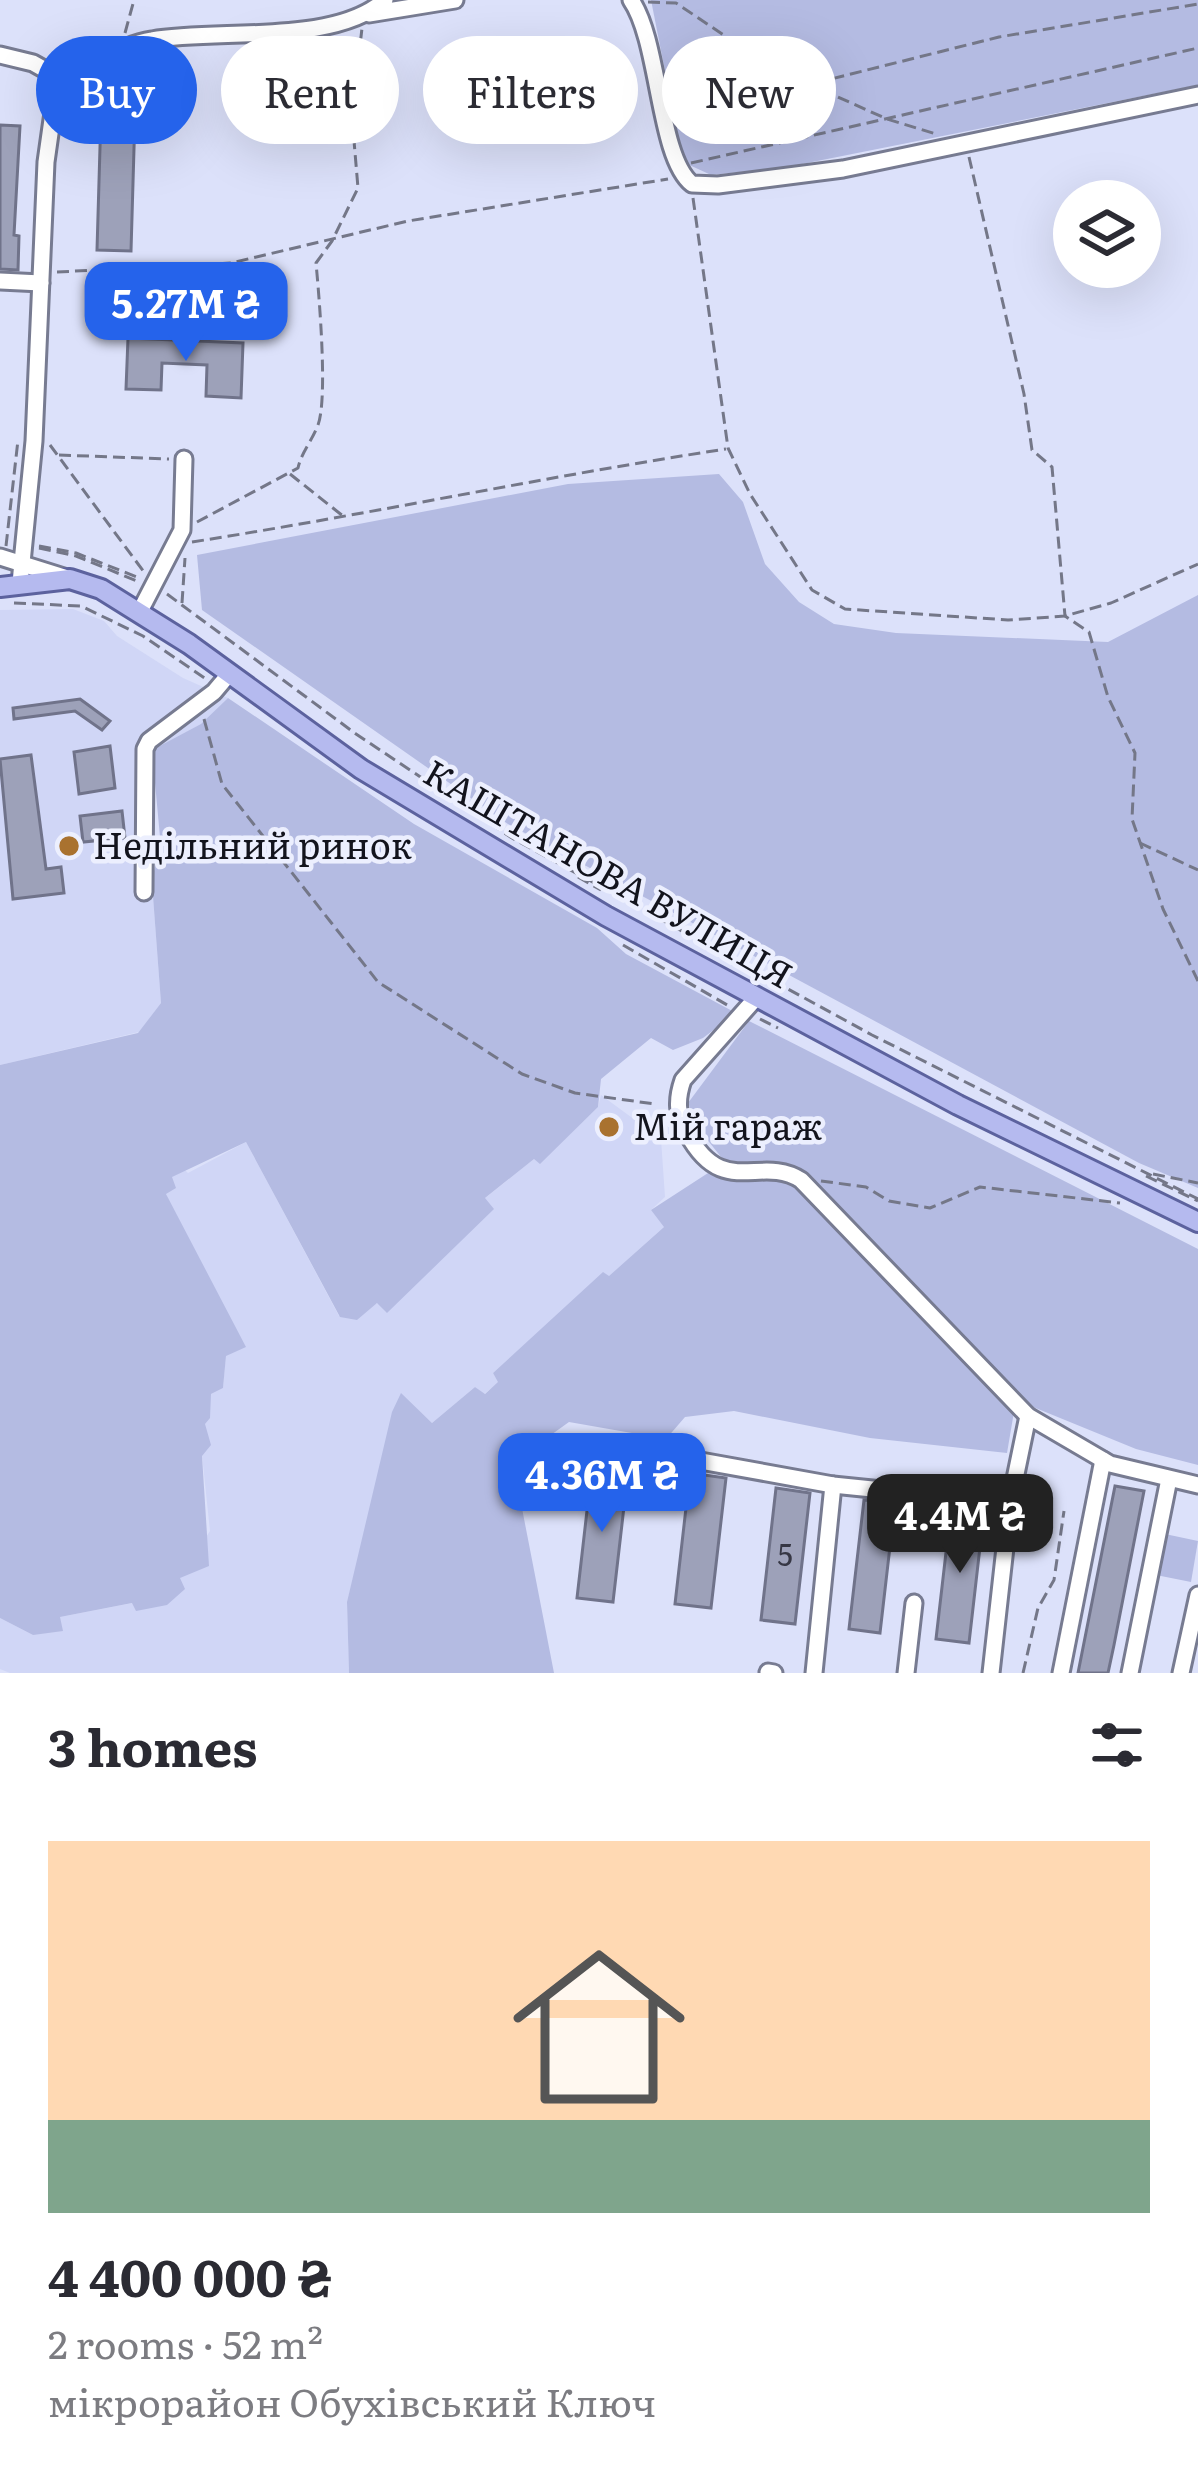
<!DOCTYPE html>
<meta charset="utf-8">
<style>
:root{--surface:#fff;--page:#f7f7f7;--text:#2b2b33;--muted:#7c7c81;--line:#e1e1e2;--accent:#2563eb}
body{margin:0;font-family:Literata,serif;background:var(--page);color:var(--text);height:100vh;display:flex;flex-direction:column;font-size:45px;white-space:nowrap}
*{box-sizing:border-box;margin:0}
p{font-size:39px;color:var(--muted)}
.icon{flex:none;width:66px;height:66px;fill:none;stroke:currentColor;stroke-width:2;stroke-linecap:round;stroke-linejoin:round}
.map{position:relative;height:1673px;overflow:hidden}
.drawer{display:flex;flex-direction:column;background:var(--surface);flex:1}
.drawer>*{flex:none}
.guide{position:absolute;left:36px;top:36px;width:1128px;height:108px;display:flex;gap:24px}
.fabs{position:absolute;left:1053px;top:180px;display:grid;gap:24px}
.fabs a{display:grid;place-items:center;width:108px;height:108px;border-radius:50%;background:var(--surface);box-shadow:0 12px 48px #0002;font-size:60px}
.price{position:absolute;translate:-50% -102px;padding:0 27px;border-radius:24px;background:var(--accent);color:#fff;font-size:39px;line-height:78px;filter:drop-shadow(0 3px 6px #0008)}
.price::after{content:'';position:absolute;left:50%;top:72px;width:36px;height:27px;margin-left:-18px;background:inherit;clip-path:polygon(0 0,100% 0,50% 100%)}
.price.on{background:#222;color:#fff}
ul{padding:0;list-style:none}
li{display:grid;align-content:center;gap:24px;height:636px;padding:0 48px}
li+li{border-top:3px solid var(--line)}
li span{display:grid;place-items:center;height:372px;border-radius:0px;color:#555}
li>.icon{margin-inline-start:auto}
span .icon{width:216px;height:216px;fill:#fffc;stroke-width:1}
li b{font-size:51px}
h2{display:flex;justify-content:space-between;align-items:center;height:144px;padding:0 48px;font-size:51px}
.pill{padding:0 42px;border-radius:54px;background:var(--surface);box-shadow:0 12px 48px #0002;font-size:42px;line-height:108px}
.pill.on{background:var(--accent);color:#fff}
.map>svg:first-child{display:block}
.built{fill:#d0d6f6}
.green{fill:#b4bbe2}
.building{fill:#9da1b9;stroke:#70738a;stroke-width:3}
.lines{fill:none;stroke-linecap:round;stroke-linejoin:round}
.minor-casing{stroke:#777b91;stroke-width:21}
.major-casing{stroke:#5c629e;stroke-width:24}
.path{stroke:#747788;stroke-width:3;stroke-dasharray:12 6;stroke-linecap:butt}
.minor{stroke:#fff;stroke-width:15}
.major{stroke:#b5baef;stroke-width:18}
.poi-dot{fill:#a9722f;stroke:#eceffe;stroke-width:4.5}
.labels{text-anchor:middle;stroke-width:9;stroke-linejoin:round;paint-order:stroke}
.number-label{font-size:30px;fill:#363744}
.poi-label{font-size:36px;fill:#13141d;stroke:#eceffe;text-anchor:start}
.street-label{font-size:36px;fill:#13141d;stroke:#eceffe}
</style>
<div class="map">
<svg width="1198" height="1673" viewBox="0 0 1198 1673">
<rect width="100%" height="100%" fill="#dce1fa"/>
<g class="built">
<path d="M73 609 104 621 117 636 183 678 228 698 202 724 152 750 136 809 138 883H152L161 1003 139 1032 0 1065V610Z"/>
<path d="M601 1095 661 1139 665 1197 651 1210 665 1226 608 1277 604 1273 493 1373 499 1382 484 1394 475 1387 432 1423 401 1394 347 1602 349 1673H10L0 1669V1618L33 1635 60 1617 133 1603 179 1578 210 1531 202 1455 205 1424 211 1394 223 1388 226 1355 245 1346 177 1219 166 1194 171 1177 185 1170 188 1173 246 1142 339 1316 378 1303 386 1312 493 1209 484 1199 534 1159 540 1163 598 1107Z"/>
</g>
<g class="green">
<path d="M651 0H1198V85L787 167 711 175 683 162Z"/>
<path d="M719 474 743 502 765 564 799 602 834 624 896 633 1108 642 1198 595V1188L1139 1163 508 824 202 610 197 555 568 484Z"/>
<path d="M228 698 414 824 597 928 626 954 736 1013 703 1038 673 1050 651 1038 601 1079 598 1107 540 1164 534 1159 485 1198 494 1209 387 1313 377 1303 357 1320 340 1317 246 1142 172 1177 176 1188 166 1194 246 1347 226 1356 223 1388 211 1394 210 1418 205 1424 211 1445 202 1456 209 1566 180 1578 185 1589 167 1605 136 1611 132 1603 60 1617 63 1631 33 1635 0 1618V1065L138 1033 161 1003 152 883 160 837 152 750 201 724Z"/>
<path d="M749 1021 1198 1249V1465L1136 1449 1016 1400 1007 1453 870 1438 734 1411 685 1417 666 1439 569 1422 513 1462 554 1673H349L347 1602 392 1412 401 1393 432 1423 475 1387 485 1394 498 1382 493 1373 603 1272 609 1276 664 1227 651 1210 725 1162 698 1128 688 1103Z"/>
<path d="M1165 1534 1198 1541 1191 1582 1156 1575Z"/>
</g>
<g class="building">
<path d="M102 79 136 80 131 251 97 250Z"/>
<path d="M0 125 20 126 14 235 19 236 18 270 0 269Z"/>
<path d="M255 278V294H210V279Z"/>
<path d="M187 283V301L135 303 134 284Z"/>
<path d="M128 338 243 343 241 398 206 396 207 365 162 363 161 390 126 389Z"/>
<path d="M80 699 110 721 102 730 75 711 14 719 13 708Z"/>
<path d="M110 746 115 788 79 794 74 752Z"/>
<path d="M31 755 46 869 61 867 64 893 13 899 0 759Z"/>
<path d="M122 811 125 838 83 842 80 816Z"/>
<path d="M592 1467 628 1472 613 1602 577 1598Z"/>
<path d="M690 1473 726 1478 711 1608 675 1604Z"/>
<path d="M1115 1486 1144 1491 1114 1645 1108 1673H1078Z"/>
<path d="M776 1488 810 1493 795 1624 761 1620Z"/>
<path d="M864 1500 895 1503 880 1633 849 1629Z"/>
<path d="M951 1509 984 1512 969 1643 936 1639Z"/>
</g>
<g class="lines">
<g class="minor-casing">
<g id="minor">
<path d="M631 0C660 42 658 157 692 184L718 185 843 169 1198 95"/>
<path d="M369 14 455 0"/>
<path d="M0 55 33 63 58 77C92 71 117 45 152 40 218 28 333 46 385 0"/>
<path d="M0 281 41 283"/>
<path d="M0 557 67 578"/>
<path d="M20 583 34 441 46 162 58 77"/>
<path d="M140 611 182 530 184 459"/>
<path d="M144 892 145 749 149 741 214 692 230 673"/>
<path d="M755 999 683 1080C676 1100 677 1115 687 1133 723 1200 760 1154 801 1180L1028 1416 1110 1464 1198 1485"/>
<path d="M684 1458 833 1485 1010 1503"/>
<path d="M921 1537 926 1496"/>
<path d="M768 1672 774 1673"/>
<path d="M814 1673 833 1485"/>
<path d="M906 1673 914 1603"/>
<path d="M991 1673 1010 1503 1028 1416"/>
<path d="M1061 1673 1103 1460"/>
<path d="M1130 1673 1169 1479"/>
<path d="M1181 1673 1198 1595"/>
</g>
</g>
<g class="major-casing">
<path id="major" d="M0 587 70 579 101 589 189 644 361 769 606 916 958 1105 1198 1222"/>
</g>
<g class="path">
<path d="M648 2 676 3 773 68 887 119 936 134"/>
<path d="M125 33 134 0"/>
<path d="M815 83 999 37 1198 4"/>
<path d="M969 157 1024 394 1032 450 1052 467 1065 616 1089 632 1108 697 1135 753 1132 819 1163 909 1198 981"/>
<path d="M691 163 1198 48"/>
<path d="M693 198 728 448 750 494 812 590 845 609 1008 620 1065 616 1111 603 1198 564"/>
<path d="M57 272 231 263 408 221 668 179"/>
<path d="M50 445 144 572"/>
<path d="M59 455 169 459"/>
<path d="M290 474 343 516"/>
<path d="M197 522 298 468C302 451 312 441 318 425 328 398 319 295 316 263L332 241 358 188 352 117 362 28"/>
<path d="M192 542C371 514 548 476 726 449"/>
<path d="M6 546 18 440"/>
<path d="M39 546 76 553 137 577"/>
<path d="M39 548 76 556 137 581"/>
<path d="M167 594 356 734 512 838 872 1035 1198 1199"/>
<path d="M14 603 81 606 143 636 206 679"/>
<path d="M182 603 185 558"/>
<path d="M204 719 222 784 378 982 522 1074 575 1093 655 1104"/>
<path d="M1140 843 1198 870"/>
<path d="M578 877 601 890"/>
<path d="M623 945 729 1006"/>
<path d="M760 1019 778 1028"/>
<path d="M1153 1174 1198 1183"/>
<path d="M1146 1176 1198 1201"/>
<path d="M821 1181 866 1187 889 1201 930 1208 980 1187 1120 1203"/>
<path d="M1023 1673 1038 1608 1054 1580 1064 1511"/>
</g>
<use href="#minor" class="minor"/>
<use href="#major" class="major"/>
</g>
<g class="poi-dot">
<circle cx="69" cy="846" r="12"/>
<circle cx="609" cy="1127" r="12"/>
</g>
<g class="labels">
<g class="number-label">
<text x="785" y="1566">5</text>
</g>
<g class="poi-label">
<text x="93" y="859">Недільний ринок</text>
<text x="633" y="1140">Мій гараж</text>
</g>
<g class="street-label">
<text transform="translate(608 874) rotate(30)" y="13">КАШТАНОВА ВУЛИЦЯ</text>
</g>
</g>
</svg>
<div class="fabs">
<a><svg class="icon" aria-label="layers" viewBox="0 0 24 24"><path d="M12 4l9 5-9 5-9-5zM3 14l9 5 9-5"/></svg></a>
</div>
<b class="price" style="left:186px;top:364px">5.27M ₴</b>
<b class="price" style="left:602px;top:1535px">4.36M ₴</b>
<b class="price on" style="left:960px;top:1576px">4.4M ₴</b>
<div class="guide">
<a class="pill on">Buy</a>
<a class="pill">Rent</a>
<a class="pill">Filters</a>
<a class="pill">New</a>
</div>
</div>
<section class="drawer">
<h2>3 homes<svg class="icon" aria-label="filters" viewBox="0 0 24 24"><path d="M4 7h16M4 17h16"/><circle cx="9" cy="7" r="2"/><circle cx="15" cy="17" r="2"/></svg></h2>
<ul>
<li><span style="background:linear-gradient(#ffd9b3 75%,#7fa58c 0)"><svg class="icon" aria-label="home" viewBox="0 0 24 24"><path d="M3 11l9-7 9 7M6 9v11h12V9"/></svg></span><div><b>4 400 000 ₴</b><p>2 rooms · 52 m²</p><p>мікрорайон Обухівський Ключ</p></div></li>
</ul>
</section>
